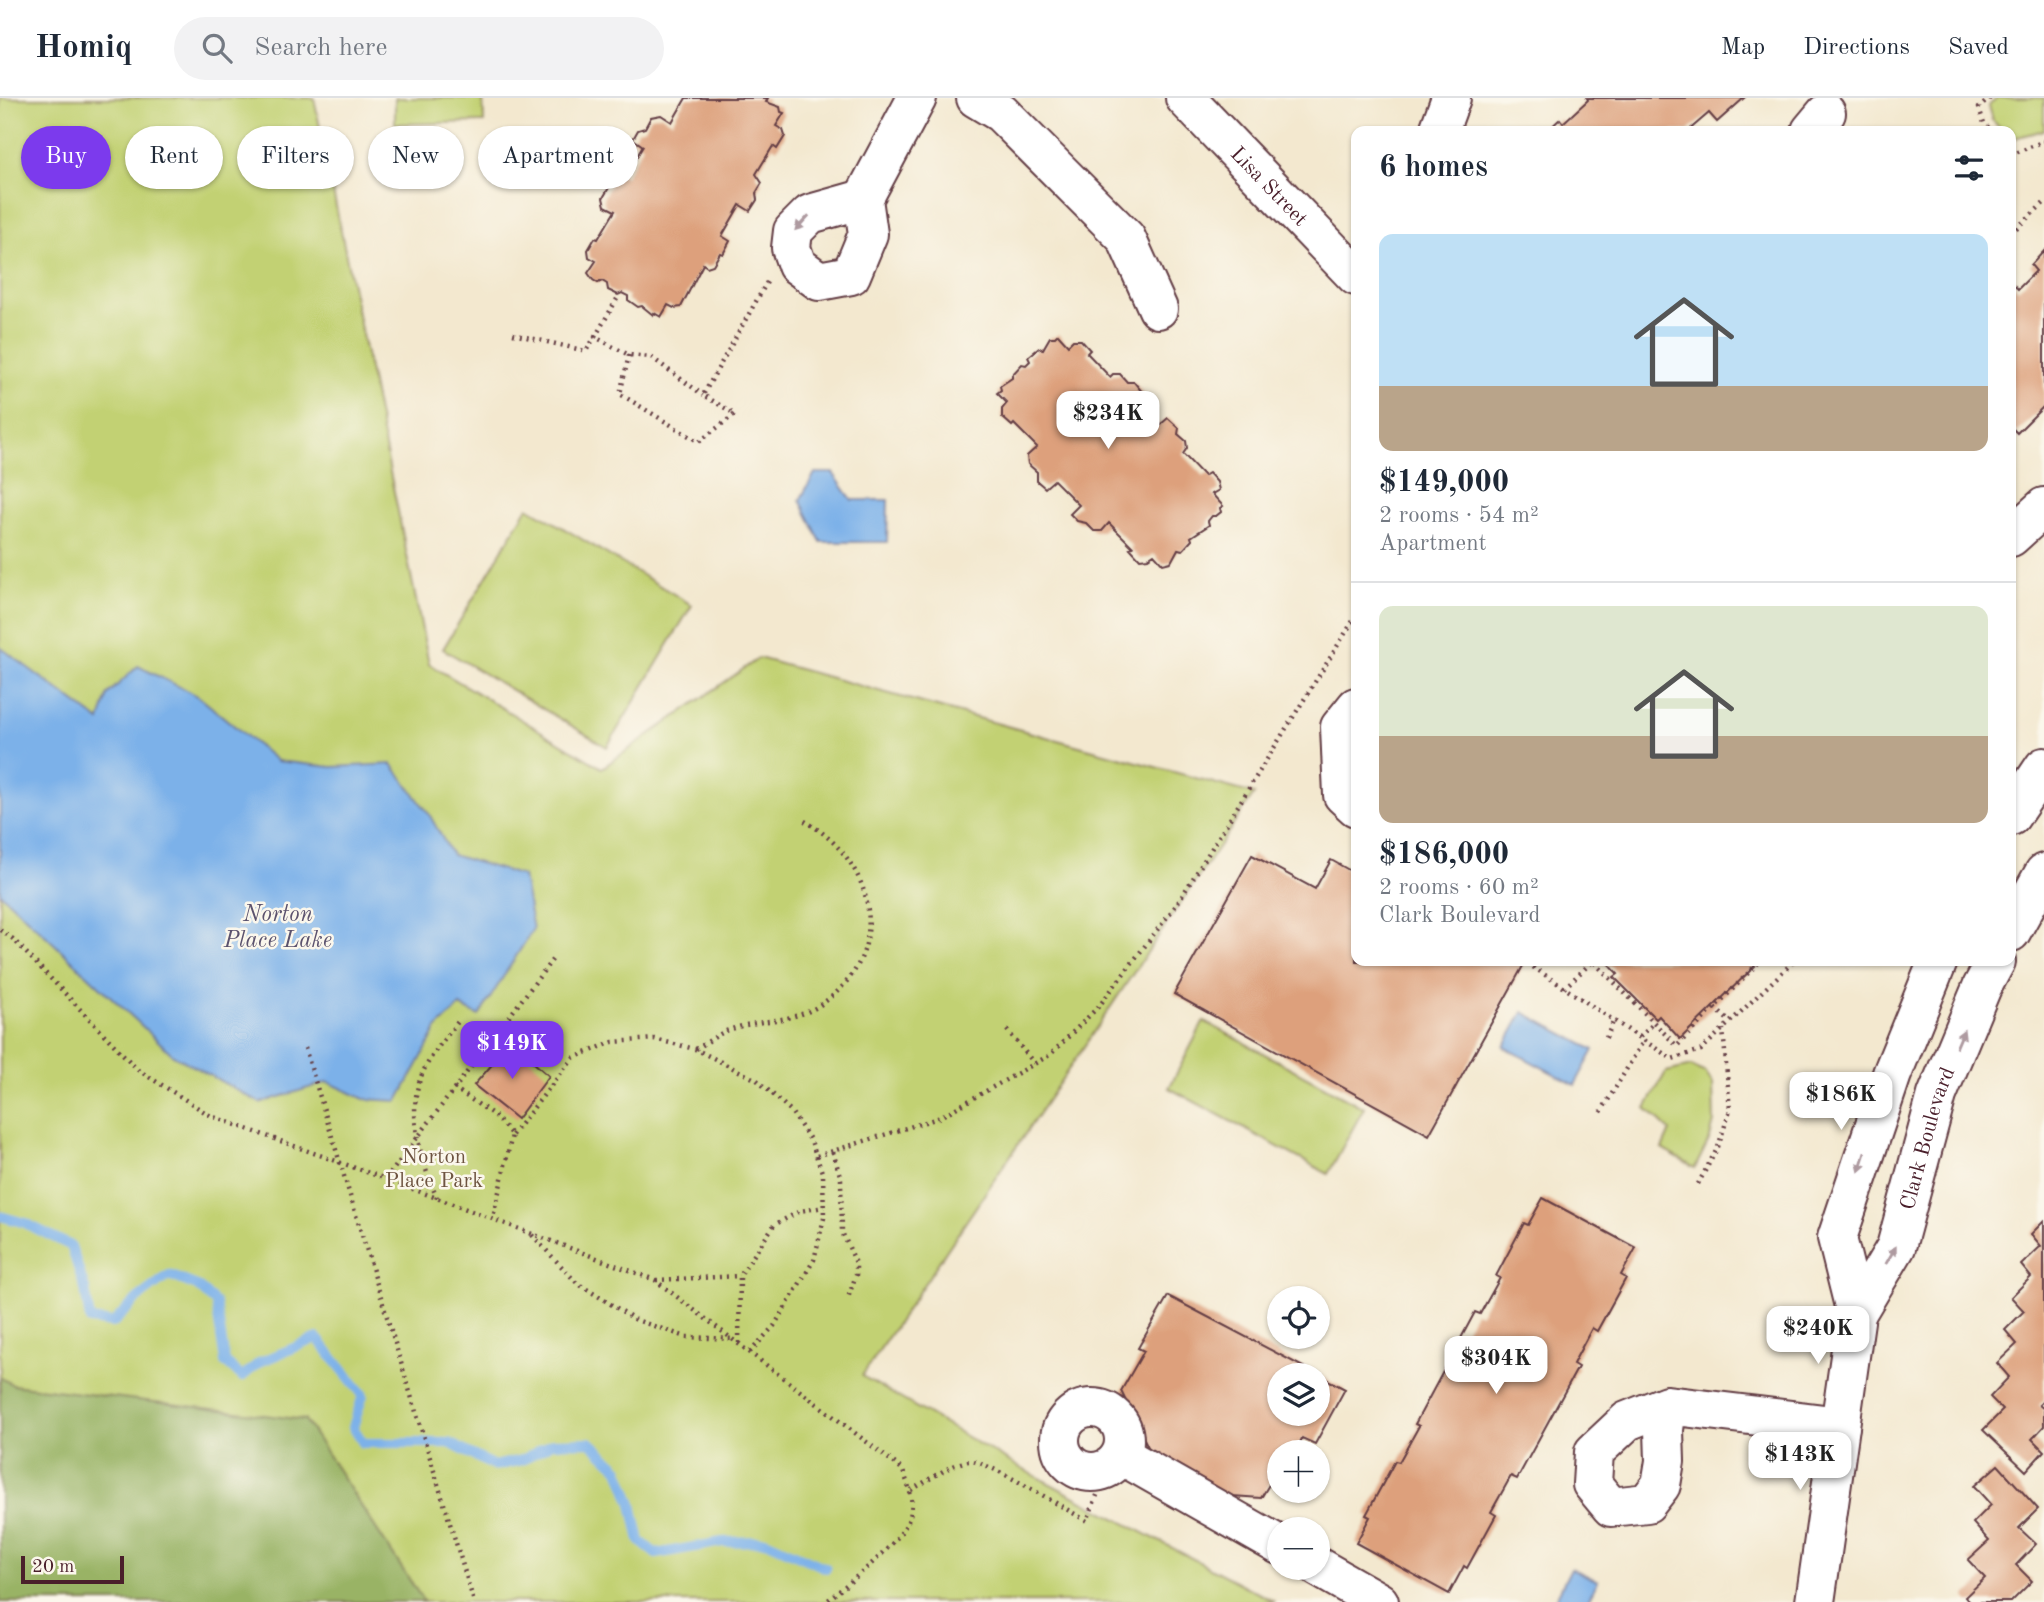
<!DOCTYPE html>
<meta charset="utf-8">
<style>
:root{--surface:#fff;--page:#f2f2f3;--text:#1f2937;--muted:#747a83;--line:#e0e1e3;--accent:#7c3aed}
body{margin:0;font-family:"Old Standard TT",serif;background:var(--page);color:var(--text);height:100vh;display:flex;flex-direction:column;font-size:26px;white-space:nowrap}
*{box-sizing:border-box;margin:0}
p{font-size:23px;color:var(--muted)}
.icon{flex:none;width:38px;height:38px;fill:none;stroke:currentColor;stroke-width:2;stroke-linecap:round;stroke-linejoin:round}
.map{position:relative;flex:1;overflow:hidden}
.panel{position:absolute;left:1351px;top:28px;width:665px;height:840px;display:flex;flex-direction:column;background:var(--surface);border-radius:14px;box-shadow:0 2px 5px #0004}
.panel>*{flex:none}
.guide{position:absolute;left:21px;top:28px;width:665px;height:63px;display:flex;gap:14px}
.buttons{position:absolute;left:1267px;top:1188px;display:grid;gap:14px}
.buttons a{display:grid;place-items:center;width:63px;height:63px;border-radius:50%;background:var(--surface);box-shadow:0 2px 5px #0004;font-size:35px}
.scale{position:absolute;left:21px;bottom:18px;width:103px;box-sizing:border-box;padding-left:7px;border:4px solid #4a1f2b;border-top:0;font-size:19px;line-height:24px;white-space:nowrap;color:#4a1f2b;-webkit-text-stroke:5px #fbf7ec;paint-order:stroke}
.price{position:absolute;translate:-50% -60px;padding:0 16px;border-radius:14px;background:#fff;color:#222;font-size:23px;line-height:46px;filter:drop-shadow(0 2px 4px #0008)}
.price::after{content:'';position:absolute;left:50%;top:42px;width:21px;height:16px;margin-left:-10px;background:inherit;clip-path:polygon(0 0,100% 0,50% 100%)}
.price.current{background:var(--accent);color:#fff}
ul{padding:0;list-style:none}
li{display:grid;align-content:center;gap:14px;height:371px;padding:0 28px}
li+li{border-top:2px solid var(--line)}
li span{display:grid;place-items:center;height:217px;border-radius:14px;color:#555}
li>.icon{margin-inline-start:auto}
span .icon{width:126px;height:126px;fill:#fffc;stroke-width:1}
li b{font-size:30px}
h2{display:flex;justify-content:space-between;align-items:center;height:84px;padding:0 28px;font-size:30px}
.chip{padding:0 24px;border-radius:32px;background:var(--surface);box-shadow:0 2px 5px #0004;font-size:24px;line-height:63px}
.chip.current{background:var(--accent);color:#fff}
header{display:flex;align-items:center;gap:42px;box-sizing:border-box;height:98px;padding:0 35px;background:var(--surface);border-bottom:2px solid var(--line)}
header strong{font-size:33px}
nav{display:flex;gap:38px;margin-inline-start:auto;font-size:24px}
.search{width:490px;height:63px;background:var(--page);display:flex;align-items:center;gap:18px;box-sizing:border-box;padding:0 24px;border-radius:38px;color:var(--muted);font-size:26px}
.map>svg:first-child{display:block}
.green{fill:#c2d173;stroke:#86784f;stroke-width:2}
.forest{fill:#99b365;stroke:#726948;stroke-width:2}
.water{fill:#7bb1e9;stroke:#62688a;stroke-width:2}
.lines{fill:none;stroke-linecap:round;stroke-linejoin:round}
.stream{stroke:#7bb1e9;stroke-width:10}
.building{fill:#dda07b;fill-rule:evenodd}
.minor-casing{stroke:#633d44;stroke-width:42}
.path{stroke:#633d44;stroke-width:4.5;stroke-dasharray:2 5;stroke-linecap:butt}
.minor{stroke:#fff;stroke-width:38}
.oneway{fill:#ae9aa0}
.labels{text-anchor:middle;stroke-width:5;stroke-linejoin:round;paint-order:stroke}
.street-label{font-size:21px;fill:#4a1f2b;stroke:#fbf7ec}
.park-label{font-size:21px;fill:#6e5441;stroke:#fbf7ec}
.water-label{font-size:23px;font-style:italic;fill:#5b526e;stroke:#fbf7ec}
</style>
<header>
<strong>Homiq</strong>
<div class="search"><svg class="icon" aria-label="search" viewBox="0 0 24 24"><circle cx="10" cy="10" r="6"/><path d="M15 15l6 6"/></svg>Search here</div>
<nav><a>Map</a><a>Directions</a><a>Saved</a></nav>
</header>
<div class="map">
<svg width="2044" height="1504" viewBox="0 0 2044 1504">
<rect width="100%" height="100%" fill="#fbf7ec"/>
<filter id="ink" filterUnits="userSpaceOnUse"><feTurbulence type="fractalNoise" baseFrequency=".0143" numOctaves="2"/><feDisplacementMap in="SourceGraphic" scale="14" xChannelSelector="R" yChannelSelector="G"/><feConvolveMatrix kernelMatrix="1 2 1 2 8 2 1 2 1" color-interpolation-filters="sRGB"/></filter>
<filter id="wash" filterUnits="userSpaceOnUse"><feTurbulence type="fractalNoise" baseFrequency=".00686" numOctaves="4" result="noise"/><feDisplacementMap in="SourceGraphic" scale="28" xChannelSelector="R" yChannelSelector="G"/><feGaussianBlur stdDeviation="1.57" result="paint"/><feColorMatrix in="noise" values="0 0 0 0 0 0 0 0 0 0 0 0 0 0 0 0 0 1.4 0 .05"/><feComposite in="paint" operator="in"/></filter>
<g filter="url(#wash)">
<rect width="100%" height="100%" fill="#f3e8cf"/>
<g class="green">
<path d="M0 0H314L429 566 602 670 759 560 1254 696 862 1278 1024 1372 1275 1504H0Z"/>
<path d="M395 0H483L484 24 395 26Z"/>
<path d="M1998 0H2044V32L2011 41V33H2003L1992 22 1988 8Z"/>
<path d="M528 409 692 507 607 649 443 551Z"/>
<path d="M1204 923 1364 1010 1328 1076 1169 990Z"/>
<path d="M1691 968 1706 975 1713 986 1714 1024 1710 1040 1695 1070 1662 1051 1670 1033 1646 1010 1666 974Z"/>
</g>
<path class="forest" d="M0 1279 13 1287 305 1322 424 1504H0Z"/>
<g class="water">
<path d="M815 375H833L852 402H888L887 444H821L800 402Z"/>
<path d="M0 549 100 623 108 596 138 568 198 598 277 663 332 669 392 666 429 716 452 757 523 778 533 831 479 918 460 908 438 929 398 1003 364 1001 328 984 260 1005 173 957 0 795Z"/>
<path d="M1523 914 1594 952 1575 987 1504 949Z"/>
<path d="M1571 1470 1598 1483 1587 1504H1554Z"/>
</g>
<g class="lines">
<path class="stream" d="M0 1118 25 1125 71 1148 85 1191 90 1222 113 1225 138 1200 169 1177 197 1188 216 1205 225 1264 242 1279 260 1264 317 1240 363 1297 353 1329 363 1345H449L494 1368 522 1362 552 1345 590 1344 619 1371 632 1406 640 1443 656 1456 722 1444 766 1443 826 1470"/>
</g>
<g id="blocks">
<g class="building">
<path d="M686 0H768L766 4 780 9 781 14 784 15 776 28 783 32 785 38 777 51 773 48 756 76 762 85 756 95 757 102 750 113 740 107 722 138 730 143 723 156 720 155 713 167 707 169 703 166 681 209 674 210 668 207 661 219 654 215 653 217 642 208 638 209 628 202V198L622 195 618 197 608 192 607 186 602 183 598 185 593 182 588 175 596 163 589 159 588 152 595 140 598 141 615 113 605 108 603 100 610 88 608 83 613 72 625 79 643 48 633 41 638 32 645 30 651 19 661 17 672 24Z"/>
<path d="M1587 0H1744L1717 24 1709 15 1688 33H1547L1560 21 1563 25 1588 2Z"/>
<path d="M2044 153V308L2017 335 2011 329V184L2018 191 2036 173 2031 167Z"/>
<path d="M1058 236 1068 247 1073 242H1081L1090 252 1087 255 1110 279 1113 276H1120L1127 284H1134L1143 295 1135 302 1160 327 1168 320 1179 330 1178 336 1186 343 1187 350 1183 356 1204 378 1209 375 1217 384 1219 392 1212 396 1223 408 1220 410 1221 414 1216 418H1212L1208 423 1209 427 1191 439 1192 442 1183 452 1178 451 1171 464 1163 466 1154 456 1148 460 1140 461 1130 450 1133 449 1109 425 1102 433H1094L1086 425 1077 423 1070 416 1079 407 1054 382 1045 390 1037 383V374L1028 366 1027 358 1037 349 1014 326 1012 328 1002 319V311L1007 305 997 295 1001 292 1000 288 1012 280V277L1022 266 1026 267 1030 263 1028 259 1039 250 1043 251 1050 239H1055Z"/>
<path d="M1252 757 1315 791 1331 762 1356 776V863H1514L1523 868 1429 1037 1174 896Z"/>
<path d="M1606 863H1750L1755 868 1680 941 1659 918 1656 921 1614 879 1618 876Z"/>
<path d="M511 945 549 978 517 1021 474 987Z"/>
<path d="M1543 1100 1636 1150 1621 1177 1626 1180 1597 1233 1592 1230 1573 1266 1578 1269 1517 1381 1511 1378 1491 1414 1496 1417 1467 1470 1464 1468 1449 1496 1356 1445 1370 1419 1366 1417 1395 1363 1399 1364 1419 1328 1415 1326 1475 1214 1480 1216 1500 1180 1496 1178 1524 1125 1528 1127Z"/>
<path d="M2044 1123V1302L2039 1307 2044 1311V1328L2032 1341 2044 1353 2026 1373 1983 1332 2003 1312 1990 1299 2009 1279 1997 1265 2017 1246 2005 1232 2024 1213 2011 1199 2031 1179 2021 1167 2041 1148 2031 1136Z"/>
<path d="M1168 1198 1345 1291 1315 1346 1302 1340 1296 1354H1279V1370L1261 1400 1218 1397 1179 1379 1148 1349 1121 1293 1144 1253 1138 1250ZM1279 1278H1318V1316H1279Z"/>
<path d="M1998 1367 2038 1411 2019 1430 2036 1446 2016 1467 2032 1483 2011 1504H1969L1965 1499 1985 1480 1968 1462 1989 1443 1973 1425 1991 1407 1974 1388Z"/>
</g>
</g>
</g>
<g filter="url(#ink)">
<use href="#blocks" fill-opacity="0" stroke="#633d44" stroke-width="2"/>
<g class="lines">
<g class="minor-casing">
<g id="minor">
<path d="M976 0 1001 15 1126 140 1158 211"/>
<path id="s1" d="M1185 0 1356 178"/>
<path d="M1441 33 1440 30 1451 0"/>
<path d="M1811 33 1826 15"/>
<path d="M863 101 810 116 793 133 791 150 797 167 819 183 851 177 868 136 863 101 917 0"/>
<path d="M2011 439 2044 409"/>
<path d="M1356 609 1340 629 1343 697 1356 709"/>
<path d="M2011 718 2044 669"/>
<path d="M2011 834 2044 775"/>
<path id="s2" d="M1856 1216 1896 1149 1937 997 1982 889 1996 863"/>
<path d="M1667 1307 1664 1332 1665 1363 1661 1387 1647 1405 1611 1409 1592 1386 1594 1354 1627 1323 1667 1307 1840 1328"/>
<circle cx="1092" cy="1342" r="32"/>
<path d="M1121 1357 1279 1447"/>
<path d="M1318 1469 1379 1504"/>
<path d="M1815 1504 1856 1216 1837 1140 1892 976 1938 863"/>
</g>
</g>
<g class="path">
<path d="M1990 0 1979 10 1984 25 1992 33"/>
<path d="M2011 57 2044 43"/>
<path d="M2011 135 2044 105"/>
<path d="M617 201 595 239 629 257 651 259 703 297"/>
<path d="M513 236 586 253 595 239"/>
<path d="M629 257 620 296 699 344 735 316 703 297 767 184"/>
<path d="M0 832 13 841 138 972 211 1018 386 1081 655 1182 902 1371C908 1385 913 1398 911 1413 907 1443 848 1484 826 1504"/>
<path d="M1533 869 1672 961 1701 952 1794 863"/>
<path d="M1564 890 1593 863 1677 948 1760 863"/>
<path d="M1715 910 1730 924"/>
<path d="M1007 932 1034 965"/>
<path d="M1640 939 1654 925"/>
<path d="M1606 940 1614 922"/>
<path d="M305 950 474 1504"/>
<path d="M696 951C707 945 717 936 729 932 757 921 790 925 817 909 896 860 879 764 803 722"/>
<path d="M454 990 494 1017 512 1037 493 1120"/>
<path d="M1601 1014 1644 942"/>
<path d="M512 1037 573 960 613 944 654 941 695 951 757 982 790 1012 811 1043 823 1077 824 1120 814 1162 774 1228 750 1254"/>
<path d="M833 1054 841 1081 842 1134 856 1165V1177L848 1200"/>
<path d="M817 1058 938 1020 1050 957 1099 908 1177 806 1356 518"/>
<path d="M386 1081 555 858"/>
<path d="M1698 1086 1718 1049 1730 1012 1723 931"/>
<path d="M437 1100C421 1063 405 1013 423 974 432 955 447 938 460 921"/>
<path d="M532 1137 577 1185 636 1222 686 1239 734 1241"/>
<path d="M656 1182 740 1178"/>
<path d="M739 1245 740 1178 774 1127 800 1113 824 1109"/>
<path d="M911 1392C926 1384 953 1364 970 1363 986 1362 1067 1412 1087 1423L1101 1387"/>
</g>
<use href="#minor" class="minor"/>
</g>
<defs><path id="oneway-solid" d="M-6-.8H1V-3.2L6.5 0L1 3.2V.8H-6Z" transform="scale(1.75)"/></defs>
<g class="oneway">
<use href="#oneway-solid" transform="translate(802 125) rotate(133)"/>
<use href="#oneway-solid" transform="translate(1960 941) rotate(-67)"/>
<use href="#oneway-solid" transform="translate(1862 1064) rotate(108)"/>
<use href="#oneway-solid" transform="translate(1891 1157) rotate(-60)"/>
</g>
</g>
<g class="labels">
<g class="street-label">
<text dy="7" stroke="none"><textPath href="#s1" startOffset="122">Lisa Street</textPath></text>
<text dy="7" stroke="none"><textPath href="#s2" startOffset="191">Clark Boulevard</textPath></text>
</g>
<g class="park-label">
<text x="434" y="1065">Norton<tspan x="434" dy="24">Place Park</tspan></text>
</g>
<g class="water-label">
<text x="278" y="823">Norton<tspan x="278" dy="26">Place Lake</tspan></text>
</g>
</g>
</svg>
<div class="buttons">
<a><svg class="icon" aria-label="locate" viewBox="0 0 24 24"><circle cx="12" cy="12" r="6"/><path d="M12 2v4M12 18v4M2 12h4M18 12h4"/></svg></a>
<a><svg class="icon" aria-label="layers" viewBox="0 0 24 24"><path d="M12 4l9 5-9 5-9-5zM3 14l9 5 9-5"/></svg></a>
<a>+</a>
<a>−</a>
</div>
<div class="scale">20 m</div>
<b class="price" style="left:1108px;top:353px">$234K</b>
<b class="price current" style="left:512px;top:983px">$149K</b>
<b class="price" style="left:1841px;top:1034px">$186K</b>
<b class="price" style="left:1818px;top:1268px">$240K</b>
<b class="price" style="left:1496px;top:1298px">$304K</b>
<b class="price" style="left:1800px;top:1394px">$143K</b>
<div class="guide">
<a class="chip current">Buy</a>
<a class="chip">Rent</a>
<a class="chip">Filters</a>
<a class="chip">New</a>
<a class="chip">Apartment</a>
</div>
<section class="panel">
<h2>6 homes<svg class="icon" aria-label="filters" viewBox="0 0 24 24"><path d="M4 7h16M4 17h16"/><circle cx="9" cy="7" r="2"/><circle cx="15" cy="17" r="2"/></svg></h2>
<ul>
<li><span style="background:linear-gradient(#bfe0f5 70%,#b9a48a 0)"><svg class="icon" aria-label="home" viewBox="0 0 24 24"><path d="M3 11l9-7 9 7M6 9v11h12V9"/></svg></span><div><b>$149,000</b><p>2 rooms · 54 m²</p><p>Apartment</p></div></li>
<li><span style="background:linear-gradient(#dfe7d0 60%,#b9a48a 0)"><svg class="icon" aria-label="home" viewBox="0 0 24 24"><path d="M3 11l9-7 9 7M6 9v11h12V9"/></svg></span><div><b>$186,000</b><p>2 rooms · 60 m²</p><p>Clark Boulevard</p></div></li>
</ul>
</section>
</div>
